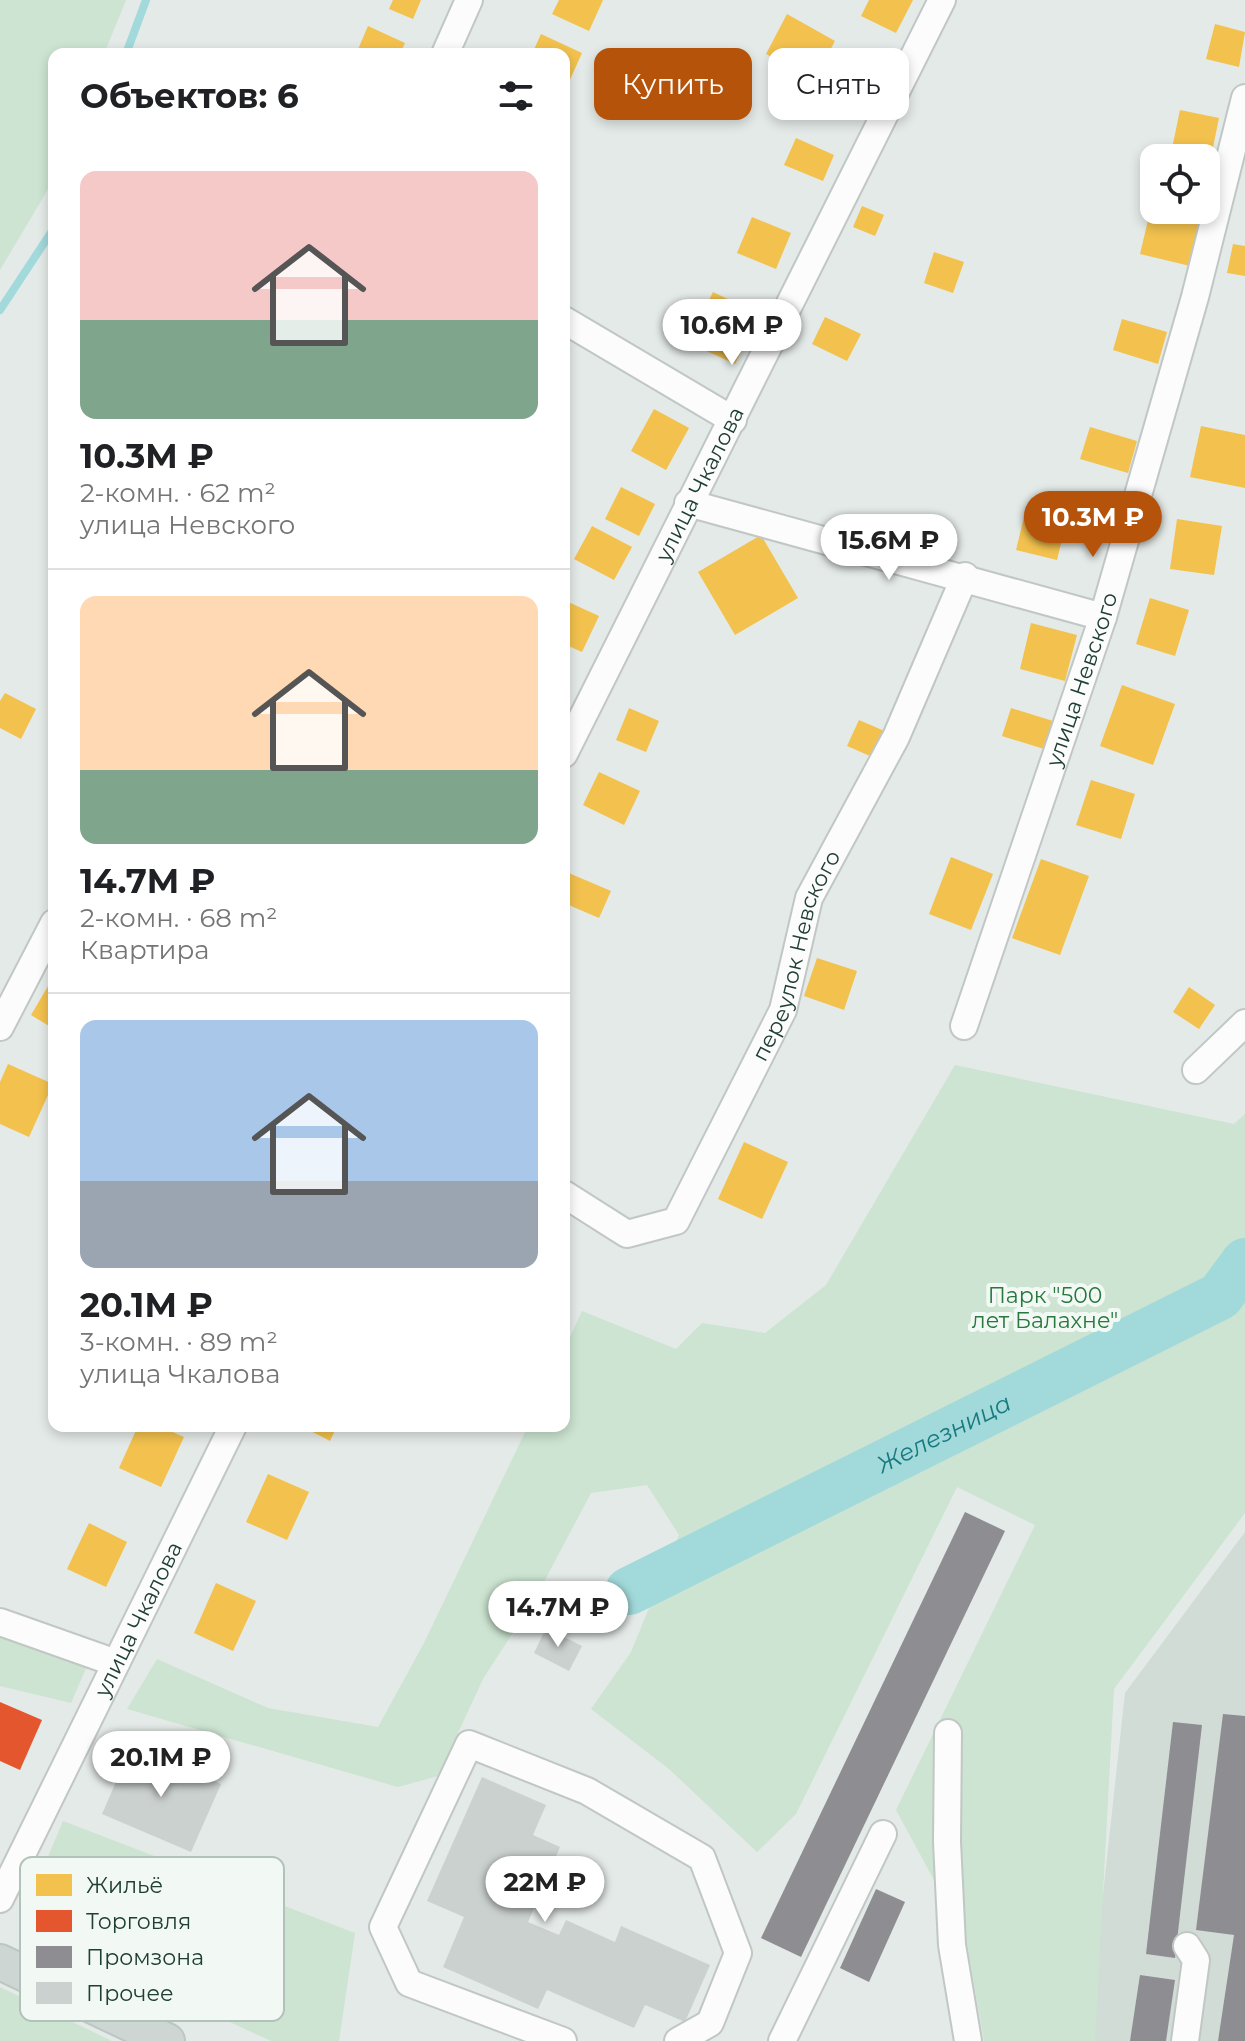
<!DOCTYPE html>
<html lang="ru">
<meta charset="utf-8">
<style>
:root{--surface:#fff;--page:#f2f2f2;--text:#202124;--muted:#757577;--line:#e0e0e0;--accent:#b45309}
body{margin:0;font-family:Montserrat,sans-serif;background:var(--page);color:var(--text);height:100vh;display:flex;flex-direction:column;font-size:30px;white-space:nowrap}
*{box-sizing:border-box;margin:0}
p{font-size:26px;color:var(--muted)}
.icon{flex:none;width:44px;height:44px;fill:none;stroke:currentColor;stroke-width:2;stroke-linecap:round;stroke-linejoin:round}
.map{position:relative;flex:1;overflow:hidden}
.side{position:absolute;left:48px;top:48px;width:522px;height:1384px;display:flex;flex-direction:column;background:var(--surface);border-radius:16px;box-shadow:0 4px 12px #0003}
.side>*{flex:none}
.top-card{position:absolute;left:594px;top:48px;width:530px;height:72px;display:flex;gap:16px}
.tools{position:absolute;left:1140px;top:144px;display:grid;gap:16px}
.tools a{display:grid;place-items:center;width:80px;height:80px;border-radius:16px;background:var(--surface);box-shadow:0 4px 12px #0003;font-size:40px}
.price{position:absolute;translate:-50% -68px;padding:0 18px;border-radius:28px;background:#fff;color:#222;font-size:26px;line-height:52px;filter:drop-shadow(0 2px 4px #0008)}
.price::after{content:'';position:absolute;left:50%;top:48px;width:24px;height:18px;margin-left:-12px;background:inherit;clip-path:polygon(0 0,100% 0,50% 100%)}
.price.selected{background:var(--accent);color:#fff}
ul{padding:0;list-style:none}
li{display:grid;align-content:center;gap:16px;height:424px;padding:0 32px}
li+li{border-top:2px solid var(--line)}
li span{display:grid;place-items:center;height:248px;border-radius:16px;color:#555}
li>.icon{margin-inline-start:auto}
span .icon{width:144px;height:144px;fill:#fffc;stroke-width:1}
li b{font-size:34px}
h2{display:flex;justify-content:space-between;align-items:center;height:96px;padding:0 32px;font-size:34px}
.pill{padding:0 28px;border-radius:16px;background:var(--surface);box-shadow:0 4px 12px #0003;font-size:28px;line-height:72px}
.pill.selected{background:var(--accent);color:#fff}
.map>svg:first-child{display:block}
.built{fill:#d1dcd6}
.green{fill:#cce4d1}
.homes{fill:#f2c14e}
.shops{fill:#e4572e}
.industry{fill:#8d8d92}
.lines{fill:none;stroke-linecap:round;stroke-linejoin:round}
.stream{stroke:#a2d9da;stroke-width:8}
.river{stroke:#a2d9da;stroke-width:48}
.building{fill:#cbd1ce}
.minor-casing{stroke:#c1c7c4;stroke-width:30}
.major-casing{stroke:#bcc6c2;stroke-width:38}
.minor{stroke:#fbfcfb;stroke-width:26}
.major{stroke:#cdd6d3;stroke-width:34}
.labels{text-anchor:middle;stroke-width:8;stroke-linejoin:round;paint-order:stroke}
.street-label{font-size:22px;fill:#203f33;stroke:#f2f9f5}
.park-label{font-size:22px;fill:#28783e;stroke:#f2f9f5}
.water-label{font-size:24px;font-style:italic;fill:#16797f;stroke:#f2f9f5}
.key{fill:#f2f9f5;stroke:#b3c1bb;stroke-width:2}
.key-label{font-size:22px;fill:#203f33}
</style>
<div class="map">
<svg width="1245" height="2041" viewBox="0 0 1245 2041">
<rect width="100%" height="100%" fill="#e4eae7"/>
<path class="built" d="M1245 1532V2041H1087L1125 1693Z"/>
<g class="green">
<path d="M0 0H126L104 54H54V179L0 270Z"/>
<path d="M955 1065 1234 1124 1245 1114V1513L1114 1689 1095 2041H984L966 1939 896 1810 1035 1525 957 1487 796 1814 757 1852 669 1769 591 1709 631 1652 679 1535 647 1485 591 1493 537 1595 483 1679 438 1776 398 1787 127 1709 157 1659 268 1708 378 1727 424 1643 528 1426H564V1350L582 1311 676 1349 702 1323 765 1333 826 1285Z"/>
<path d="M0 1635 87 1666 71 1703 0 1686Z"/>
<path d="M63 1821 355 1933 339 2041H271L19 1925Z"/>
<path d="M0 1987 112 2041H0Z"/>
</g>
<g class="homes">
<path d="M393 0H421L413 19 389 9Z"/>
<path d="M559 0H603L589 31 552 14Z"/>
<path d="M869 0H913L896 33 861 16Z"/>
<path d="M787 14 835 41 814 80 766 54Z"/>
<path d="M1215 24 1245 32 1239 67 1206 59Z"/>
<path d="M368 26 405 43 400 54H356Z"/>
<path d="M541 34 582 53 568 84 564 82V54H532Z"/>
<path d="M1180 110 1219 118 1209 167 1206 158H1170Z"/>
<path d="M796 138 834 155 823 181 784 165Z"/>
<path d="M1153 199 1154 210H1203L1190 266 1140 254Z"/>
<path d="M862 206 884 215 875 236 853 227Z"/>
<path d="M752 217 791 233 776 269 737 253Z"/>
<path d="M1233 244 1245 246V276L1227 273Z"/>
<path d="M934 252 964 262 953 293 924 283Z"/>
<path d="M713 292 759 314 735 364 689 343Z"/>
<path d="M825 317 861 334 847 361 812 344Z"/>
<path d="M1122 319 1167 332 1158 364 1113 350Z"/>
<path d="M654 409 689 428 666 470 631 451Z"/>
<path d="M1201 426 1245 435V488L1190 477Z"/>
<path d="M1090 427 1137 441 1128 473 1080 459Z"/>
<path d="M621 487 655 504 639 536 605 519Z"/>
<path d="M1024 517 1065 527 1057 560 1016 550Z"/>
<path d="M1177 519 1222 526 1214 575 1170 569Z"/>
<path d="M592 526 632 547 614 580 574 559Z"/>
<path d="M761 535 798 598 735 635 698 572Z"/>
<path d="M1150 598 1189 610 1175 656 1136 644Z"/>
<path d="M564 600 599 616 582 652 564 644Z"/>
<path d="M1031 623 1077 635 1065 681 1020 669Z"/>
<path d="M1122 685 1175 704 1153 765 1100 746Z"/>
<path d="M5 693 36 709 21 739 0 728V701Z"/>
<path d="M629 708 659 721 646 752 616 740Z"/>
<path d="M1011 708 1053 721 1044 749 1002 736Z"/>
<path d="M859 720 889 733 877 759 847 746Z"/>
<path d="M599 772 640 791 624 825 583 805Z"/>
<path d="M1091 780 1135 794 1121 839 1076 825Z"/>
<path d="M951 857 993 874 971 930 929 914Z"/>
<path d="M1041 859 1089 876 1060 955 1012 938Z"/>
<path d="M564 871 611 891 599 918 564 903Z"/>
<path d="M817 958 857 971 844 1010 804 996Z"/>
<path d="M54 976V1029L31 1015Z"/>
<path d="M1189 987 1215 1005 1199 1029 1173 1012Z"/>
<path d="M8 1064 53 1084 29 1137 0 1124V1082Z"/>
<path d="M744 1142 788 1162 762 1219 718 1199Z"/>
<path d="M138 1426H159L184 1437 161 1487 119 1468Z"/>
<path d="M301 1426H337L330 1441Z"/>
<path d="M268 1474 309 1492 287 1540 246 1522Z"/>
<path d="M89 1523 127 1542 106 1587 67 1569Z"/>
<path d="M216 1583 256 1601 233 1651 194 1633Z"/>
</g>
<path class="shops" d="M0 1702 42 1720 20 1770 0 1761Z"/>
<g class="industry">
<path d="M965 1512 1005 1531 801 1957 761 1938Z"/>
<path d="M1223 1714 1245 1716V2041H1218L1234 1935 1196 1930Z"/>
<path d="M1173 1722 1202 1725 1175 1958 1146 1954Z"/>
<path d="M876 1889 905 1902 869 1982 840 1968Z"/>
<path d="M1140 1975 1175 1980 1166 2041H1130Z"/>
</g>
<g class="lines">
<g class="stream">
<path d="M126 54 146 0"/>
<path d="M0 310 54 228"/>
</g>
<path class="river" id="s1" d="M629 1591 1220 1296 1245 1262"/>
</g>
<g class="building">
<path d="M546 1628 582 1646 569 1671 534 1653Z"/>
<path d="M132 1745 221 1784 191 1852 102 1814Z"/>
<path d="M482 1777 546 1805 533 1835 560 1847 528 1922 559 1935 566 1920 615 1942 621 1926 710 1965 685 2022 645 2005 634 2028 547 1990 538 2009 443 1967 464 1917 427 1901Z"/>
</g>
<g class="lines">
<g class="minor-casing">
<g id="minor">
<path d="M445 54 469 0"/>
<path d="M564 320 733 420"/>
<path d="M688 503 1103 617"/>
<path id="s2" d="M564 754 942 0"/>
<path id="s3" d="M964 1026 1103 617 1195 297 1245 98"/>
<path d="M0 1027 54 923"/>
<path d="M1196 1070 1245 1023"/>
<path id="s4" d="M564 1194 627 1234 676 1221 783 1010 809 898 896 737 965 576"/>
<path d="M0 1622 116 1663"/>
<path d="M948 1733 947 1842 952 1945 968 2041"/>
<path id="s5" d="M0 1899 233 1426"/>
<path d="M563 2041 409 1983 383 1927 469 1744 587 1791 702 1858 738 1953 710 2023 678 2041"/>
<path d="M782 2041 883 1834"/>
<path d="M1185 2041 1196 1960 1187 1946"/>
</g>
</g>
<g class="major-casing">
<path id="major" d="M0 1962 167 2041"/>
</g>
<use href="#minor" class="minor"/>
<use href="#major" class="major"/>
</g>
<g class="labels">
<g class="street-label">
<text dy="8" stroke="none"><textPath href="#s2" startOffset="302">улица Чкалова</textPath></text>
<text dy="8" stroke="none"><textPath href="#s3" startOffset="366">улица Невского</textPath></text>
<text dy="8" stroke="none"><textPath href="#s4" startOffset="418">переулок Невского</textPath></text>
<text dy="8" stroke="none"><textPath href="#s5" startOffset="312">улица Чкалова</textPath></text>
</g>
<g class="park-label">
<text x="1045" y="1303">Парк "500<tspan x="1045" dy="25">лет Балахне"</tspan></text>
</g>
<g class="water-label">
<text dy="8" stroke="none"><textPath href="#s1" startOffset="352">Железница</textPath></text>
</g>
</g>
<rect x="20" y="1857" width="264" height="164" rx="12" class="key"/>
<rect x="36" y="1874" width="36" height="22" fill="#f2c14e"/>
<rect x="36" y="1910" width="36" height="22" fill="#e4572e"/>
<rect x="36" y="1946" width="36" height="22" fill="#8d8d92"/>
<rect x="36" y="1982" width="36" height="22" fill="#cbd1ce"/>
<g class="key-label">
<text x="86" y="1893">Жильё</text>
<text x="86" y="1929">Торговля</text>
<text x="86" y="1965">Промзона</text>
<text x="86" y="2001">Прочее</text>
</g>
</svg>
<div class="tools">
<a><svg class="icon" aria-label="locate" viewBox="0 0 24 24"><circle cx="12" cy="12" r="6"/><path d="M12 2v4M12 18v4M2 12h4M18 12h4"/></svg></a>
</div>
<b class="price" style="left:732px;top:367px">10.6M ₽</b>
<b class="price selected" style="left:1093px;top:559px">10.3M ₽</b>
<b class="price" style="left:889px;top:582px">15.6M ₽</b>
<b class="price" style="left:558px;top:1649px">14.7M ₽</b>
<b class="price" style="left:161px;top:1799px">20.1M ₽</b>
<b class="price" style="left:545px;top:1924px">22M ₽</b>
<div class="top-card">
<a class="pill selected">Купить</a>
<a class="pill">Снять</a>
</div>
<section class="side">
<h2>Объектов: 6<svg class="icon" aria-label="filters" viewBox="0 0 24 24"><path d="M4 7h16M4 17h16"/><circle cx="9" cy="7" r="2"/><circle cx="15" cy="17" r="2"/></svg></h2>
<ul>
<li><span style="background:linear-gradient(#f6c9c9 60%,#7fa58c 0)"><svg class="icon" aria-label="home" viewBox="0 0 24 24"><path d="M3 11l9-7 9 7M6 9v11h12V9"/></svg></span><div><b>10.3M ₽</b><p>2-комн. · 62 m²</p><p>улица Невского</p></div></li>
<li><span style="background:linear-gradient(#ffd9b3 70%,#7fa58c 0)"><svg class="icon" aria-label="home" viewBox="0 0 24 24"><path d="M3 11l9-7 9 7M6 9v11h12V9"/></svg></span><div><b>14.7M ₽</b><p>2-комн. · 68 m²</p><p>Квартира</p></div></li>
<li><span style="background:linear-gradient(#a9c7e8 65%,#9aa5b1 0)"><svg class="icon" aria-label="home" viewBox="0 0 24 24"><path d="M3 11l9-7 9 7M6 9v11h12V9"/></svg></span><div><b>20.1M ₽</b><p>3-комн. · 89 m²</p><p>улица Чкалова</p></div></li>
</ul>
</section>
</div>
